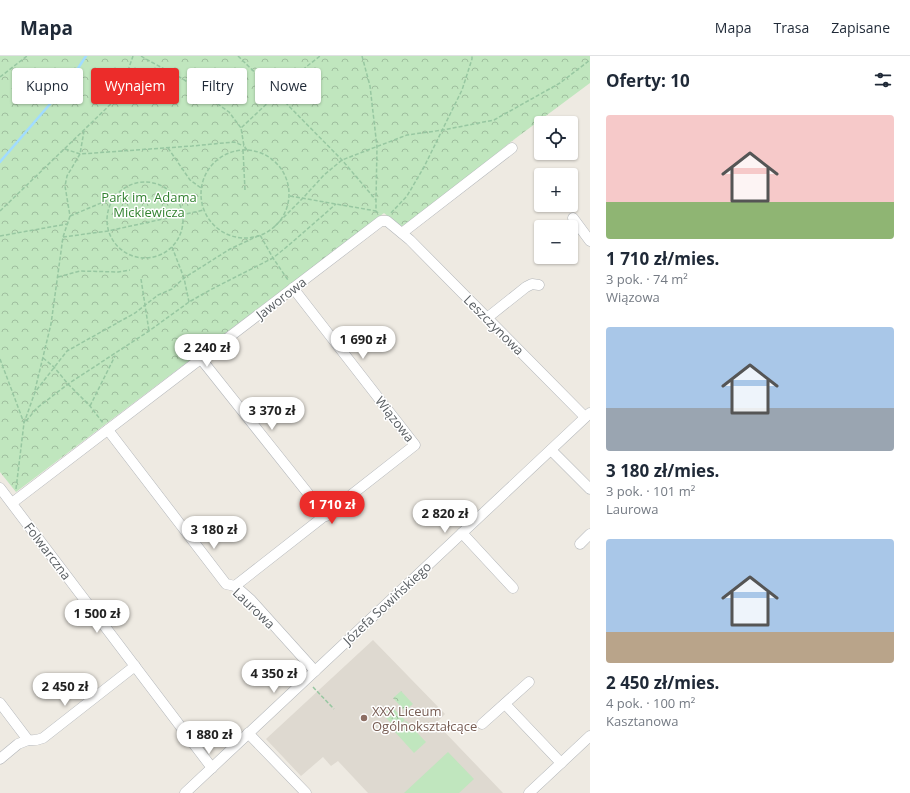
<!DOCTYPE html>
<html lang="pl">
<meta charset="utf-8">
<style>
:root{--surface:#fff;--page:#f6f6f7;--text:#1f2937;--muted:#747a83;--line:#e0e1e3;--accent:#ec2c2a}
body{margin:0;font-family:"Open Sans",sans-serif;background:var(--page);color:var(--text);height:100vh;display:flex;flex-direction:column;font-size:15px;white-space:nowrap}
*{box-sizing:border-box;margin:0}
p{font-size:13px;color:var(--muted)}
.icon{flex:none;width:22px;height:22px;fill:none;stroke:currentColor;stroke-width:2;stroke-linecap:round;stroke-linejoin:round}
.map{position:relative;flex:1;overflow:hidden}
.side{display:flex;flex-direction:column;background:var(--surface);width:320px}
.side>*{flex:none}
.hud{position:absolute;left:12px;top:12px;width:380px;height:36px;display:flex;gap:8px}
.tools{position:absolute;left:534px;top:60px;display:grid;gap:8px}
.tools a{display:grid;place-items:center;width:44px;height:44px;border-radius:4px;background:var(--surface);box-shadow:0 1px 3px #0004;font-size:20px}
.price{position:absolute;translate:-50% -34px;padding:0 9px;border-radius:14px;background:#fff;color:#222;font-size:13px;line-height:26px;filter:drop-shadow(0 1px 2px #0008)}
.price::after{content:'';position:absolute;left:50%;top:24px;width:12px;height:9px;margin-left:-6px;background:inherit;clip-path:polygon(0 0,100% 0,50% 100%)}
.price.selected{background:var(--accent);color:#fff}
ul{padding:0;list-style:none}
li{display:grid;align-content:center;gap:8px;height:212px;padding:0 16px}
li span{display:grid;place-items:center;height:124px;border-radius:4px;color:#555}
li>.icon{margin-inline-start:auto}
span .icon{width:72px;height:72px;fill:#fffc;stroke-width:1}
li b{font-size:17px}
h2{display:flex;justify-content:space-between;align-items:center;height:48px;padding:0 16px;font-size:17px}
.chip{padding:0 14px;border-radius:4px;background:var(--surface);box-shadow:0 1px 3px #0004;font-size:14px;line-height:36px}
.chip.selected{background:var(--accent);color:#fff}
header{display:flex;align-items:center;gap:24px;box-sizing:border-box;height:56px;padding:0 20px;background:var(--surface);border-bottom:1px solid var(--line)}
header strong{font-size:19px}
nav{display:flex;gap:22px;margin-inline-start:auto;font-size:14px}
main{display:flex;flex:1;min-height:0}
.map>svg:first-child{display:block}
.education{fill:#ded9d0}
.grass{fill:#c0e6be}
.park{fill:url(#park-crowns)}
.lines{fill:none;stroke-linecap:round;stroke-linejoin:round}
.stream{stroke:#a1dcff;stroke-width:2.5}
.minor-casing{stroke:#b3b6ba;stroke-width:11}
.path{stroke:#97c7a1;stroke-width:1.5;stroke-dasharray:4 2;stroke-linecap:butt}
.minor{stroke:#fff;stroke-width:10}
.education-dot{fill:#8d6e63;stroke:#fff;stroke-width:1.5}
.labels{text-anchor:middle;stroke-width:3;stroke-linejoin:round;paint-order:stroke}
.park-label{font-size:13px;fill:#348332;stroke:#fff}
.street-label{font-size:13px;fill:#5a5f63;stroke:#fff}
.education-label{font-size:13px;fill:#785e54;stroke:#fff;text-anchor:start}
</style>
<header>
<strong>Mapa</strong>
<nav><a>Mapa</a><a>Trasa</a><a>Zapisane</a></nav>
</header>
<main>
<div class="map">
<svg width="590" height="737" viewBox="0 0 590 737">
<defs>
<pattern id="park-crowns" width="20" height="18" patternUnits="userSpaceOnUse"><rect width="20" height="18" fill="#c0e6be"/><path d="M2 6a3 3 0 1 1 6 0M12 15a3 3 0 1 1 6 0" fill="none" stroke="#9fbe9e"/></pattern>
</defs>
<rect width="100%" height="100%" fill="#eeeae2"/>
<path class="education" d="M373 584 445 658 436 667 503 737H368L338 705 331 710 323 701 301 720 266 683Z"/>
<g class="grass">
<path d="M406 665 426 686 414 697 395 676Z"/>
<path d="M448 696 474 723 459 737H404Z"/>
</g>
<g class="park">
<path d="M0 0H590V27L512 85 403 173 384 157 16 436 0 416Z"/>
<path d="M401 635 413 648 405 655 393 642Z"/>
<path d="M392 651 405 664 396 672 383 659Z"/>
</g>
<g class="lines">
<path class="stream" d="M0 106 69 26 86 0"/>
<g class="minor-casing">
<g id="minor">
<path d="M573 162 590 185"/>
<path d="M402 177 512 92"/>
<path d="M487 262 526 231 532 228 539 229"/>
<path d="M201 303 326 460"/>
<path d="M108 374 226 528 235 530 251 544 315 615"/>
<path d="M551 394 590 433"/>
<path d="M0 432 212 712"/>
<path d="M12 447 381 165H387L410 184 585 361"/>
<path d="M462 477 513 532"/>
<path d="M580 488 590 478"/>
<path d="M235 530 415 389 293 232"/>
<path d="M0 647 28 684C34 685 38 684 43 682L135 610"/>
<path d="M505 648 561 707"/>
<path d="M482 668 529 626"/>
<path d="M248 677 306 737"/>
<path d="M0 703 18 688 28 684"/>
<path d="M185 737 590 357"/>
<path d="M529 737 590 680"/>
</g>
</g>
<g class="path">
<path d="M141 0 144 2 183 23 229 56 241 72"/>
<path d="M238 0 277 38 342 104 376 144"/>
<path d="M362 0 370 30 377 91 376 144V155L378 157"/>
<path d="M0 21 27 0"/>
<path d="M168 92 190 124 201 132"/>
<path d="M65 93 80 98 192 90 234 86 244 90"/>
<path d="M243 94 245 134"/>
<path d="M247 94 244 90 241 72 306 11 320 0"/>
<circle cx="245" cy="138" r="44"/>
<circle cx="145" cy="164" r="38"/>
<path d="M290 140 376 155"/>
<path d="M0 155 115 44 121 35 133 0"/>
<path d="M391 157 407 140 424 111 462 34 472 3V0"/>
<path d="M70 160 113 142"/>
<path d="M275 170 303 142 324 119 342 104 407 79 443 74 494 64 560 27 590 4"/>
<path d="M0 180 67 168"/>
<path d="M63 181 108 175 204 154"/>
<path d="M172 191 184 222 189 246"/>
<path d="M58 221 80 215 118 216 130 214"/>
<path d="M141 223 149 275"/>
<path d="M43 302 54 311 68 328 90 350 103 367"/>
<path d="M0 303 24 367"/>
<path d="M35 334 51 268 63 181 70 160 65 130 67 120 80 98 84 75"/>
<path d="M90 350 115 300"/>
<path d="M26 365 37 352 68 328 149 275 189 246 210 234 273 202 289 189 336 148"/>
<path d="M16 433 24 367 35 336 67 295 135 257 158 239 172 233 184 222 230 193 260 179 273 202 288 224"/>
<path d="M313 631 334 653"/>
</g>
<use href="#minor" class="minor"/>
</g>
<circle class="education-dot" cx="364" cy="662" r="4"/>
<g class="labels">
<g class="park-label">
<text x="149" y="146">Park im. Adama<tspan x="149" dy="15">Mickiewicza</tspan></text>
</g>
<g class="street-label">
<text transform="translate(281 242) rotate(-38)" y="5">Jaworowa</text>
<text transform="translate(494 269) rotate(45)" y="5">Leszczynowa</text>
<text transform="translate(395 363) rotate(52)" y="5">Wiązowa</text>
<text transform="translate(48 495) rotate(53)" y="5">Folwarczna</text>
<text transform="translate(387 547) rotate(-43)" y="5">Józefa Sowińskiego</text>
<text transform="translate(254 552) rotate(44)" y="5">Laurowa</text>
</g>
<g class="education-label">
<text x="372" y="660">XXX Liceum<tspan x="372" dy="15">Ogólnokształcące</tspan></text>
</g>
</g>
</svg>
<div class="tools">
<a><svg class="icon" aria-label="locate" viewBox="0 0 24 24"><circle cx="12" cy="12" r="6"/><path d="M12 2v4M12 18v4M2 12h4M18 12h4"/></svg></a>
<a>+</a>
<a>−</a>
</div>
<b class="price" style="left:363px;top:304px">1 690 zł</b>
<b class="price" style="left:207px;top:312px">2 240 zł</b>
<b class="price" style="left:272px;top:375px">3 370 zł</b>
<b class="price selected" style="left:332px;top:469px">1 710 zł</b>
<b class="price" style="left:445px;top:478px">2 820 zł</b>
<b class="price" style="left:214px;top:494px">3 180 zł</b>
<b class="price" style="left:97px;top:578px">1 500 zł</b>
<b class="price" style="left:274px;top:638px">4 350 zł</b>
<b class="price" style="left:65px;top:651px">2 450 zł</b>
<b class="price" style="left:209px;top:699px">1 880 zł</b>
<div class="hud">
<a class="chip">Kupno</a>
<a class="chip selected">Wynajem</a>
<a class="chip">Filtry</a>
<a class="chip">Nowe</a>
</div>
</div>
<section class="side">
<h2>Oferty: 10<svg class="icon" aria-label="filters" viewBox="0 0 24 24"><path d="M4 7h16M4 17h16"/><circle cx="9" cy="7" r="2"/><circle cx="15" cy="17" r="2"/></svg></h2>
<ul>
<li><span style="background:linear-gradient(#f6c9c9 70%,#8fb573 0)"><svg class="icon" aria-label="home" viewBox="0 0 24 24"><path d="M3 11l9-7 9 7M6 9v11h12V9"/></svg></span><div><b>1 710 zł/mies.</b><p>3 pok. · 74 m²</p><p>Wiązowa</p></div></li>
<li><span style="background:linear-gradient(#a9c7e8 65%,#9aa5b1 0)"><svg class="icon" aria-label="home" viewBox="0 0 24 24"><path d="M3 11l9-7 9 7M6 9v11h12V9"/></svg></span><div><b>3 180 zł/mies.</b><p>3 pok. · 101 m²</p><p>Laurowa</p></div></li>
<li><span style="background:linear-gradient(#a9c7e8 75%,#b9a48a 0)"><svg class="icon" aria-label="home" viewBox="0 0 24 24"><path d="M3 11l9-7 9 7M6 9v11h12V9"/></svg></span><div><b>2 450 zł/mies.</b><p>4 pok. · 100 m²</p><p>Kasztanowa</p></div></li>
</ul>
</section>
</main>
